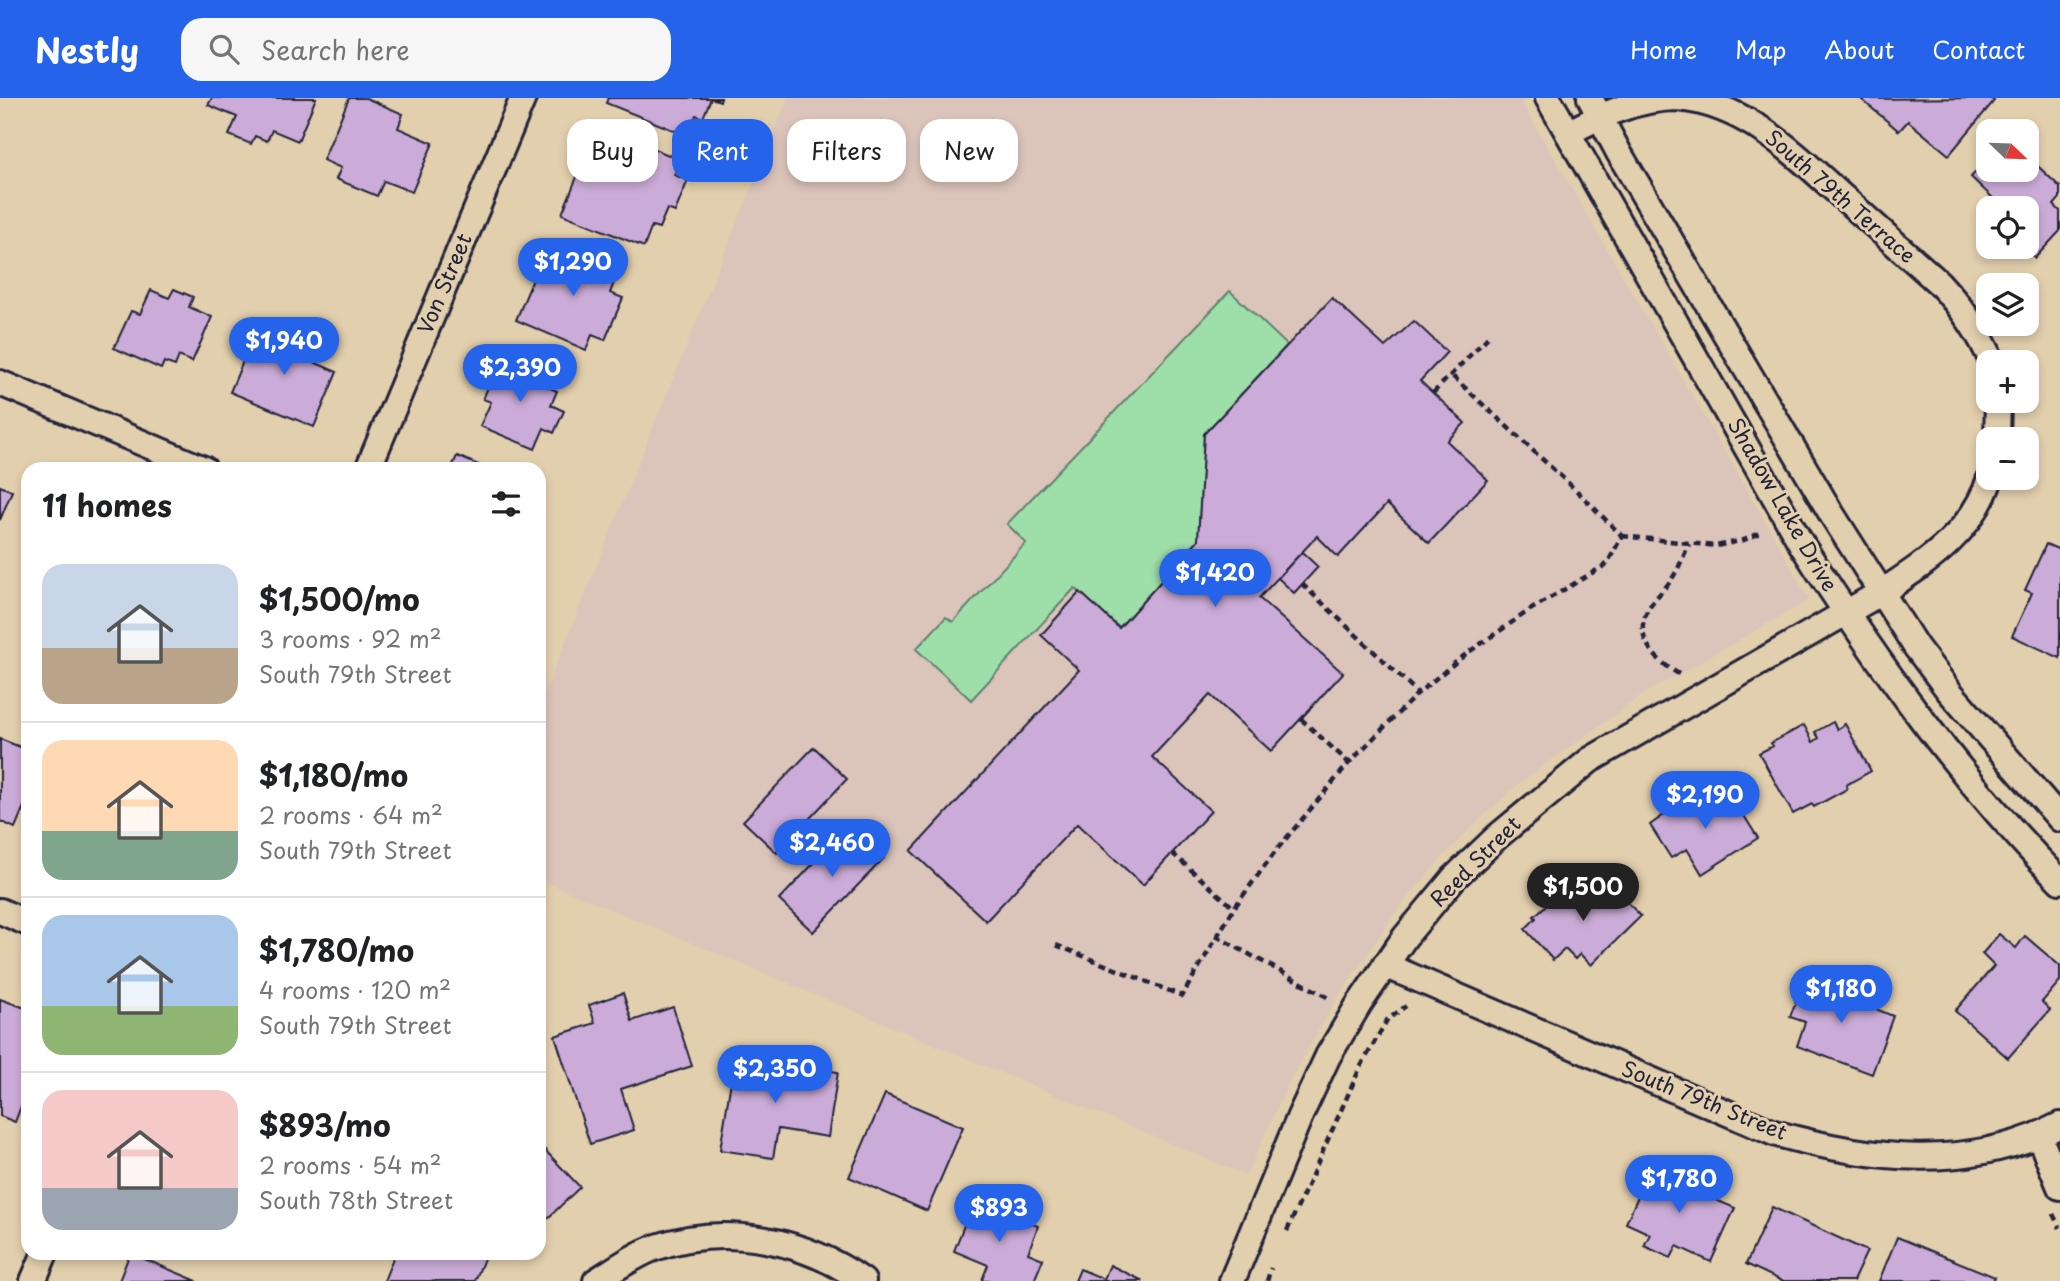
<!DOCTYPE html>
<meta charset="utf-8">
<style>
:root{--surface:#fff;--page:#f6f6f6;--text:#202124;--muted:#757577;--line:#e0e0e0;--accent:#2563eb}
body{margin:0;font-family:"Playpen Sans",sans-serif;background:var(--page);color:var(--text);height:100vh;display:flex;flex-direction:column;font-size:26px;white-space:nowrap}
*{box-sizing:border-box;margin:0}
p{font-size:23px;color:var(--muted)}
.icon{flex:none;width:38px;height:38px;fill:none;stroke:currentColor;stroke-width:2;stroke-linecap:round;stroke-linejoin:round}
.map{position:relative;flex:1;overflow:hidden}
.panel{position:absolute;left:21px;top:364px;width:525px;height:798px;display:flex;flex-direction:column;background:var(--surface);border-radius:21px;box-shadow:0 4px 10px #0003}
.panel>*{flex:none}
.banner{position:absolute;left:567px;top:21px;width:665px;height:63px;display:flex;gap:14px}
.needle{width:46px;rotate:113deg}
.controls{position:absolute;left:1976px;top:21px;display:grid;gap:14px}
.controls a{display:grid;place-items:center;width:63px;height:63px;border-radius:14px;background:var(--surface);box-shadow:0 4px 10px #0003;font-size:35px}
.price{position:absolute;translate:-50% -60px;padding:0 16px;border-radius:24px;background:var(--accent);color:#fff;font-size:23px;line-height:46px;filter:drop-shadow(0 2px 4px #0008)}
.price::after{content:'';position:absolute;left:50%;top:42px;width:21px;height:16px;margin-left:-10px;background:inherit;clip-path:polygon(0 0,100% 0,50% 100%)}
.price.active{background:#222;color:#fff}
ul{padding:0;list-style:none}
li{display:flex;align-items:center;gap:21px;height:175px;padding:0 21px}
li+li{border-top:2px solid var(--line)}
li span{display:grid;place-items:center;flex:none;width:196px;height:140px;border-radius:21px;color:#555}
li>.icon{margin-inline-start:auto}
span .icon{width:84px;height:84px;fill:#fffc;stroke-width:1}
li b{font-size:30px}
h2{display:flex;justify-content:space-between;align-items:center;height:84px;padding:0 21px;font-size:30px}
.chip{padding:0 24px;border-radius:21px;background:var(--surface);box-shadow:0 4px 10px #0003;font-size:24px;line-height:63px}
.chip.active{background:var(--accent);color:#fff}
header{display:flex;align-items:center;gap:42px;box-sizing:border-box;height:98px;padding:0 35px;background:var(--accent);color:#fff}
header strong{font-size:33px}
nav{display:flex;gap:38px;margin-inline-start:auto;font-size:24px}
.search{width:490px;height:63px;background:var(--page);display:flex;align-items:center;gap:18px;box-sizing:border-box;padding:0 24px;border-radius:21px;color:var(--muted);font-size:26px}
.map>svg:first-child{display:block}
.built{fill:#dbc4ba}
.green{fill:#9edfa9;stroke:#608072;stroke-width:2}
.building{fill:#cbacd8;stroke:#22223b;stroke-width:2}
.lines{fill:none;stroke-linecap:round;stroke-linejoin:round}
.street-casing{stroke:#22223b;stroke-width:30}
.path{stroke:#22223b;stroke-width:4.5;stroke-dasharray:7 5;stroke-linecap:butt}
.street{stroke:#e2cfad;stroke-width:24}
.labels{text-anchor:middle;stroke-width:6;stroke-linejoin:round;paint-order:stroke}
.street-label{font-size:21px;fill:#22223b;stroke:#e2cfad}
</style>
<header>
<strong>Nestly</strong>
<div class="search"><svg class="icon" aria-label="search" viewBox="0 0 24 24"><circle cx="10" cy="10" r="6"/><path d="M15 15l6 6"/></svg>Search here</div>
<nav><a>Home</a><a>Map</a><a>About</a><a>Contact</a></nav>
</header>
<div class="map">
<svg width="2060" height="1183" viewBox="0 0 2060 1183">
<rect width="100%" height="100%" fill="#e2cfad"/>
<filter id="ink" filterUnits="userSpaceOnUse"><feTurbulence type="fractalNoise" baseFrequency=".0143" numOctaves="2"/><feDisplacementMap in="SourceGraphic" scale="14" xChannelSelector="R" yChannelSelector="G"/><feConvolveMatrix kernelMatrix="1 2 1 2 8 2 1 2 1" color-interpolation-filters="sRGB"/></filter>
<g filter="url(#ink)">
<path class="built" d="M788 0H1519L1769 430 1809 502 1647 594 1523 682 1475 725 1434 768 1394 816 1335 904 1291 980 1246 1077 539 781V609Z"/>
<path class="green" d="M1230 193 1287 247 1204 336 1198 442 1119 530 1075 490 971 602 916 551 946 519 953 524 1026 445 1007 426Z"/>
<g class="building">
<path d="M212 0H316L298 43 272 32 267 43 255 38 251 46 229 37 237 19 208 7Z"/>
<path d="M349 0H366L403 16 398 30 433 45 412 94 384 83 377 98 336 81 341 70 323 62Z"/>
<path d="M608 0H721L720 3 711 0 703 20 696 17 688 38 606 5Z"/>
<path d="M1990 0 1994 3 1949 57 1908 23 1899 33 1861 1Z"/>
<path d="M625 39 681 62 674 77 688 82 675 114 667 111 659 130 652 128 644 149 562 116 583 64 606 73 607 70 605 69 612 51 619 53Z"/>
<path d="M2026 57 2060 89V100L2054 107 2060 113V133L2035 160 2024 149H2026V110H1997L2000 107 1971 79 1988 61V72H2026Z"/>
<path d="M563 145 620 169 610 195 623 200 605 242 592 237 586 252 516 222 536 174 548 179Z"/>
<path d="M174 191 193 199 189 209 212 219 192 264 179 258 175 268 164 264 161 271 114 250 131 213 140 216 151 192 169 200Z"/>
<path d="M1332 200 1385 249 1414 223 1447 254 1420 283 1465 325 1447 343 1488 382 1429 445 1387 406 1338 459 1317 438 1259 500 1343 575 1271 653 1210 597 1152 659 1211 713 1143 787 1077 726 986 823 911 753 1079 572 1041 537 1080 494 1119 530 1198 442 1204 336Z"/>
<path d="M258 228 321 255 316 265 337 274 314 329 230 294Z"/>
<path d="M502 256 537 270 532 282 557 293 551 307 564 313 554 335 544 330 535 351 480 328 491 304 483 301Z"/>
<path d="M457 358 488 371H451Z"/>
<path d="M0 388 12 393 0 422Z"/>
<path d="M2046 446 2060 452V560L2012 538 2032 495 2025 492Z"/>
<path d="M1302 454 1318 469 1294 495 1278 480Z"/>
<path d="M1833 624 1837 631 1845 626 1871 673 1846 687 1847 691 1814 709 1812 706 1793 716 1759 655 1773 648 1771 645 1804 627 1813 644 1819 640 1815 634Z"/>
<path d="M0 641 28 652V699L15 730 0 723Z"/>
<path d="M814 649 847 681 777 755 743 723Z"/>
<path d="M1719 697 1723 703 1731 697 1758 740 1702 776 1687 751 1671 760 1650 727 1690 698 1698 711Z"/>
<path d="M850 727 884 760 813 834 779 802Z"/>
<path d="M1607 783 1641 818 1591 867 1580 856 1575 861 1565 851 1553 862 1525 831 1536 820 1534 818 1565 791 1580 807 1584 803 1579 798 1593 784 1599 790Z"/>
<path d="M1999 836 2016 850 2025 838 2060 868V883L2042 904 2050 912 2008 960 1955 913 1994 868 1982 856Z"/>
<path d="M1831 882 1870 896 1866 907 1893 918 1872 976 1797 948 1805 924 1790 919 1803 884 1827 893Z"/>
<path d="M623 895 632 923 673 909 692 968 621 991 634 1032 590 1046 555 938 595 925 589 907Z"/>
<path d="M0 901 28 911V1009L22 1006 15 1024 0 1018Z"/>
<path d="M735 958 838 974 828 1039 778 1031 773 1060 720 1052Z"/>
<path d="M885 996 963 1029 927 1113 849 1079Z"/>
<path d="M541 1048 580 1089 541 1127 539 1050Z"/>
<path d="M1653 1065 1703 1087 1699 1095 1735 1110 1711 1164 1677 1148 1671 1160 1644 1148 1650 1136 1626 1125Z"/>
<path d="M974 1102 1038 1128 1028 1155 1043 1161 1034 1183H983L982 1182 988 1167 954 1153Z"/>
<path d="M1772 1109 1867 1153 1853 1183H1782L1746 1166Z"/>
<path d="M1897 1139 1995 1179 1993 1183H1879Z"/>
<path d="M130 1155 197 1183H119Z"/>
<path d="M395 1155H478L485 1158 475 1183H384Z"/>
<path d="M1110 1167 1143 1183H1075L1080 1171 1104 1181Z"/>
</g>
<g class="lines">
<g class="street-casing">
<g id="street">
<path d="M1548 0 1802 447C1878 566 1960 681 2060 783"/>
<path d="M1590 0 1619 55 1831 415 1916 549 1949 593 2060 721"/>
<path d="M1568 35C1601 17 1638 0 1678 0 1746 6 1796 57 1844 100 1876 129 1908 157 1939 185 1962 210 1979 233 1992 264"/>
<path d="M0 285 204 371"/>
<path d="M1997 341 1998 303"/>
<path d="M368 371 523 0"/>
<path d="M0 813 28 825"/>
<path d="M1385 867 1774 1035C1869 1062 1968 1074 2060 1027"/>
<path d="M2039 1038 2060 1089"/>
<path d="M33 1183 45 1155"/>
<path d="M596 1183C615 1171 636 1156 657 1149 726 1125 805 1142 863 1183"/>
<path d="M1232 1183 1300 1018 1328 958 1359 906 1405 839 1454 780 1498 738 1590 662 1882 494C1927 464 1973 435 1990 380"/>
</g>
</g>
<g class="path">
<path d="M1433 295 1488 239"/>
<path d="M1622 438 1716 448 1744 442 1762 434"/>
<path d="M1302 486 1418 595"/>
<path d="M1679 576C1656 563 1632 539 1648 511 1654 501 1662 494 1669 485 1678 473 1683 459 1689 446"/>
<path d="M1301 621 1349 665"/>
<path d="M1172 755 1234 810"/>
<path d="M1216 838 1329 900"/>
<path d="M1056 847 1182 898 1234 810 1274 755 1349 665 1418 595 1466 556 1530 512 1607 466 1622 438 1579 395 1450 276"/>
<path d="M2053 1116 2060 1130"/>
<path d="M1287 1133 1360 970 1387 922 1406 908"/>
<path d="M1267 1183 1271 1170"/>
</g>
<use href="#street" class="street"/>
</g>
</g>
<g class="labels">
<g class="street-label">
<text transform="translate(1840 99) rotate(41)" y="7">South 79th Terrace</text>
<text transform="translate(445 186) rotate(-67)" y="7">Von Street</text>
<text transform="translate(1782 407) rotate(60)" y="7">Shadow Lake Drive</text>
<text transform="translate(1476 764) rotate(-45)" y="7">Reed Street</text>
<text transform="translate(1704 1003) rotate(22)" y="7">South 79th Street</text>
</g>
</g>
</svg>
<div class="controls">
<a><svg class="needle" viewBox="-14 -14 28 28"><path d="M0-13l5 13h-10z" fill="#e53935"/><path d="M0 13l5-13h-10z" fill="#757577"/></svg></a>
<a><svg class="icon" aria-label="locate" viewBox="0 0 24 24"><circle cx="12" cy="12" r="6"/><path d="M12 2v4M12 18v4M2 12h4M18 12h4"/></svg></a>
<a><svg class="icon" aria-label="layers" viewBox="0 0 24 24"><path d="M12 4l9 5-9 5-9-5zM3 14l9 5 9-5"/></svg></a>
<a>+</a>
<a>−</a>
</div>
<b class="price" style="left:573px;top:200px">$1,290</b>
<b class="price" style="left:284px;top:279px">$1,940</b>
<b class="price" style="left:520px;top:306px">$2,390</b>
<b class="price" style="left:1215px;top:511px">$1,420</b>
<b class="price" style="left:1705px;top:733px">$2,190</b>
<b class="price" style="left:832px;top:781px">$2,460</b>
<b class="price active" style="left:1583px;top:825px">$1,500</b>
<b class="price" style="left:1841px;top:927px">$1,180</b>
<b class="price" style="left:775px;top:1007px">$2,350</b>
<b class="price" style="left:1679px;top:1117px">$1,780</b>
<b class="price" style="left:999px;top:1146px">$893</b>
<div class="banner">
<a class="chip">Buy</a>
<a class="chip active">Rent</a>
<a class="chip">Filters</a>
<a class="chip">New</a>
</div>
<section class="panel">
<h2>11 homes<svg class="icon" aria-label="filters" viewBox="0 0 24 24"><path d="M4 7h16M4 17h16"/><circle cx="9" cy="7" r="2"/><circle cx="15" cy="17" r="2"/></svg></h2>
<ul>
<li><span style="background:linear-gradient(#c9d6e8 60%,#b9a48a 0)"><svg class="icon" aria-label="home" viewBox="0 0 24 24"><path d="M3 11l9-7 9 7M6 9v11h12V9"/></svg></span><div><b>$1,500/mo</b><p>3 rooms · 92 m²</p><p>South 79th Street</p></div></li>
<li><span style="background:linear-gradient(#ffd9b3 65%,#7fa58c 0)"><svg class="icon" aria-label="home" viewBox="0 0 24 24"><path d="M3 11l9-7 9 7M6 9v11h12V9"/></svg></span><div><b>$1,180/mo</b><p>2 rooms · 64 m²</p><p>South 79th Street</p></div></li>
<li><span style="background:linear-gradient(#a9c7e8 65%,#8fb573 0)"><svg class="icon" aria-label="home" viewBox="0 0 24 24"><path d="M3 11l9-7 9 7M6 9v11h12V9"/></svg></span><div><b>$1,780/mo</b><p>4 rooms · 120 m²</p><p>South 79th Street</p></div></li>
<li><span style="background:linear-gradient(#f6c9c9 70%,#9aa5b1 0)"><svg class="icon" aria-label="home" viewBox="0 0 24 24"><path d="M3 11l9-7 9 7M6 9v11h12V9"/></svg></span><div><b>$893/mo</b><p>2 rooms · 54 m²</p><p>South 78th Street</p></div></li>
</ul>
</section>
</div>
